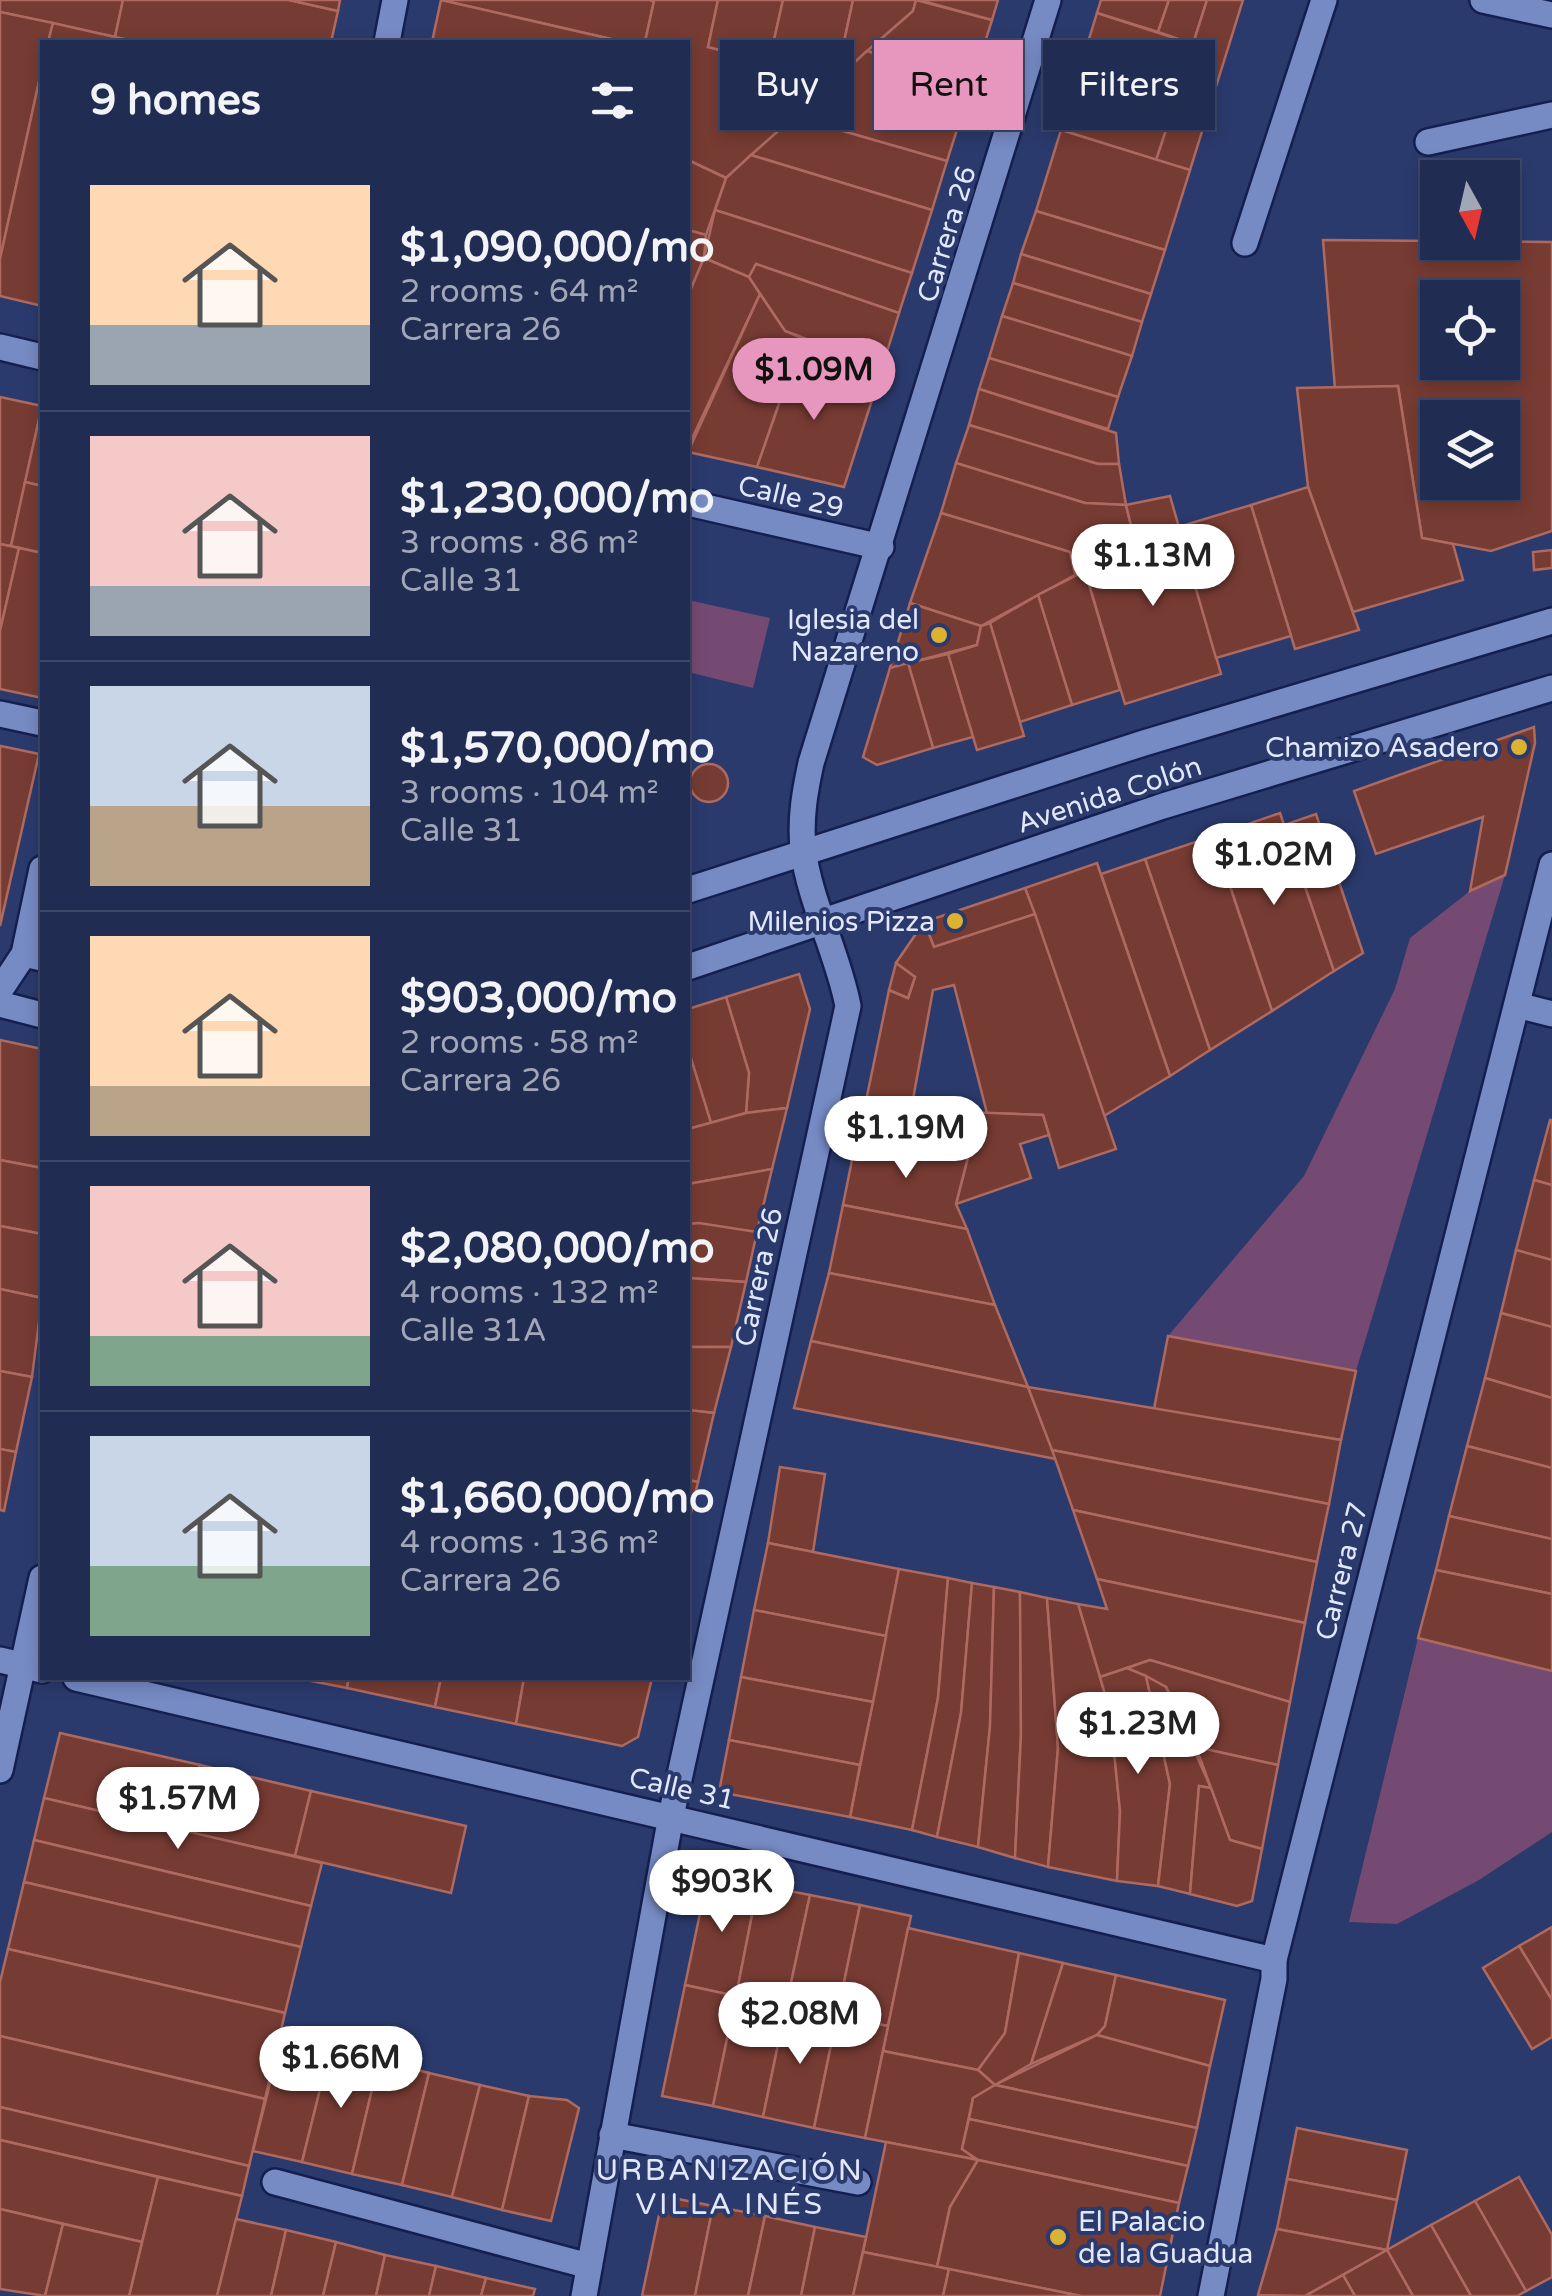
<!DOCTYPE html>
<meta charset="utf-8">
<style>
:root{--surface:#202c52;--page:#283459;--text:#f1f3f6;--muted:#a2a7b8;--line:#3d4869;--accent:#e797bd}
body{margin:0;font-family:"Varela Round",sans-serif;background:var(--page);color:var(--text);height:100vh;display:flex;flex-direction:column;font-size:38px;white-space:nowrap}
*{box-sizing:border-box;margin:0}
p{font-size:32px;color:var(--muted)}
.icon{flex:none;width:55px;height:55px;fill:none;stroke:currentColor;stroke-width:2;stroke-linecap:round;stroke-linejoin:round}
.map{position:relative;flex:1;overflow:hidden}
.drawer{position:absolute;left:40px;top:40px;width:650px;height:1640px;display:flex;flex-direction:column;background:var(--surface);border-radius:0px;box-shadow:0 5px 15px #0003,0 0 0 2px var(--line)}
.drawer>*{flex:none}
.guide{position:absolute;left:720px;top:40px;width:680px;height:90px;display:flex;gap:20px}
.needle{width:65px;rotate:172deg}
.buttons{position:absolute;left:1420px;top:160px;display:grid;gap:20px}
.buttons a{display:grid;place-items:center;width:100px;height:100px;border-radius:0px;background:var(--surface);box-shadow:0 5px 15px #0003,0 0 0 2px var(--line);font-size:50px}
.price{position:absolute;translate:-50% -85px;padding:0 22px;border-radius:35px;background:#fff;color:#222;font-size:32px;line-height:65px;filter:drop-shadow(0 2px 5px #0008)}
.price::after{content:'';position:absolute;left:50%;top:60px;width:30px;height:22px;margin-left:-15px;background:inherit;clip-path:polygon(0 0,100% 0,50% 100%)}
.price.current{background:var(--accent);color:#111}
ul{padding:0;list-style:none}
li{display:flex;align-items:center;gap:30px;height:250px;padding:0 50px}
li+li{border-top:2px solid var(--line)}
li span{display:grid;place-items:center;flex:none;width:280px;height:200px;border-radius:0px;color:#555}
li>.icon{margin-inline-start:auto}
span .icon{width:120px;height:120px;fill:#fffc;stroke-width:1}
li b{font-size:42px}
h2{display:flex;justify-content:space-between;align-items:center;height:120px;padding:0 50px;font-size:42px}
.pill{padding:0 35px;border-radius:0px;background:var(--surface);box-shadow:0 5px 15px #0003,0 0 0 2px var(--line);font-size:35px;line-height:90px}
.pill.current{background:var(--accent);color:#111}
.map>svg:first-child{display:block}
.green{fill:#754a72}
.building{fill:#763b33;stroke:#af6a60;stroke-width:2.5;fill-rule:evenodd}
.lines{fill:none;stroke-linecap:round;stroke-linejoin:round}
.lane-casing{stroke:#141f50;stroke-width:30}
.street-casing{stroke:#141f50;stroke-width:30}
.secondary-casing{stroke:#141f50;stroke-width:30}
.lane{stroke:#768ac3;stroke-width:25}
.street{stroke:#768ac3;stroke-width:25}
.secondary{stroke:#768ac3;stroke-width:25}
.poi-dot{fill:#dcb233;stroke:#2b3a6d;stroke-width:4}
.labels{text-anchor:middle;stroke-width:8;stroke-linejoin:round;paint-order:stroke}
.street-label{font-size:28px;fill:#e1e8fb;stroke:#2b3a6d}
.poi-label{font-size:28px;fill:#e1e8fb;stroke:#2b3a6d;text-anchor:end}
.neighbourhood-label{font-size:30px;letter-spacing:2.5px;fill:#e1e8fb;stroke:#2b3a6d}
</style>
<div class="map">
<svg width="1552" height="2296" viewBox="0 0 1552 2296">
<rect width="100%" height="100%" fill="#2b3a6d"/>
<g class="green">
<path d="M688 600 770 618 753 688 688 672Z"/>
<path d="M1505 875 1356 1371 1168 1336 1304 1176 1395 989 1410 938 1470 891Z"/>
<path d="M1418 1638 1552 1671V1832L1479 1880 1397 1924 1349 1922Z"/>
</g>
<g class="building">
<path d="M0 0H123L115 37 0 12Z"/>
<path d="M123 0H289L338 11 331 42H139L115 37Z"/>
<path d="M289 0H340L338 11Z"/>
<path d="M441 0H650L654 1 645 42H624Z"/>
<path d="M441 0 624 42H432Z"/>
<path d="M650 0H718L708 47 836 79 726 178 688 160V42H645L654 1Z"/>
<path d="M718 0H783L769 62 708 47Z"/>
<path d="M783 0H853L836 79 769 62Z"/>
<path d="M853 0H916L913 11 836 79Z"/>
<path d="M916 0 992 20 972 83 867 51 913 11Z"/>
<path d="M919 0H998L992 20Z"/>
<path d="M1101 0H1169L1158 32 1097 13Z"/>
<path d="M1169 0H1207L1193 44 1158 32Z"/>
<path d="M1207 0H1243L1190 170 1156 160Z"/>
<path d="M0 12 53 23 48 42H42V68L0 259Z"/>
<path d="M1097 13 1193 44 1181 82 1085 52Z"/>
<path d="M53 23 115 37 114 42H48Z"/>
<path d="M867 51 972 83 947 161 794 117Z"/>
<path d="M1085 52 1181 82 1169 121 1072 91Z"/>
<path d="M42 68V306L0 296V259Z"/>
<path d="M1072 91 1169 121 1156 160 1061 130Z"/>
<path d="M794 117 947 161 932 210 751 155Z"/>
<path d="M1061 130 1190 170 1165 250 1036 211Z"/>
<path d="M751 155 932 210 912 273 715 210 726 178Z"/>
<path d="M688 160 726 178 706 235 688 230Z"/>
<path d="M715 210 912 273 899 313 756 264 749 277 704 258Z"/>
<path d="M1036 211 1165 250 1151 294 1021 254Z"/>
<path d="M688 230 706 235 704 258 688 296Z"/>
<path d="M1323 240 1552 242V531L1491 551 1422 538 1398 386 1335 389ZM1438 298H1502V362H1438ZM1438 418H1502V482H1438Z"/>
<path d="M1021 254 1151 294 1142 322 1013 283Z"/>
<path d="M704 258 749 277 760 294 688 447V296Z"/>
<path d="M756 264 899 313 872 400 822 386 834 349 785 331 749 277Z"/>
<path d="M1013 283 1142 322 1132 356 1002 316Z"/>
<path d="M760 294 785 331 802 338 757 467 688 452Z"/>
<path d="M1002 316 1132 356 1118 397 989 358Z"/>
<path d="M802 338 834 349 822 386 872 400 844 487 757 467Z"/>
<path d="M989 358 1118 397 1108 429 979 389Z"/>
<path d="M1398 386 1422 538 1453 544 1463 580 1353 612 1308 487 1297 388Z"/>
<path d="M979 389 1116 433 1119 464H1098L969 425Z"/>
<path d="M0 397 42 406 11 546 0 544Z"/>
<path d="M42 406V486L25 482Z"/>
<path d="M969 425 1098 464H1119L1126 505 1085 503 956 463Z"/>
<path d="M956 463 1085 503 1126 505 1138 554 1075 575 1070 552 941 513Z"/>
<path d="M25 482 42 486V553L11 546Z"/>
<path d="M1308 487 1359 630 1295 649 1251 505Z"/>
<path d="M1170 496 1221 674 1125 704 1085 571 1138 554 1126 505Z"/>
<path d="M1251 505 1291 636 1216 658 1178 527Z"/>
<path d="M941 513 1070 552 1075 575 981 626 910 603Z"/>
<path d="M0 544 19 548 0 631Z"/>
<path d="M19 548 42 553V698L0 689V631Z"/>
<path d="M1552 550V568L1534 570 1533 552Z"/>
<path d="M1085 571 1120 690 1072 705 1038 595Z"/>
<path d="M1038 595 1072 705 1020 722 990 623Z"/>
<path d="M910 603 981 626 977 645 890 668Z"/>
<path d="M990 623 1024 736 977 750 948 654 977 645 981 626Z"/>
<path d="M948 654 973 737 933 748 908 663Z"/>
<path d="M908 663 933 748 877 765 863 757 890 668Z"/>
<path d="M1534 727 1535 743 1505 875 1470 891 1483 817 1376 854 1354 791Z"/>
<path d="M1 746 39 754 0 926V748Z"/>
<circle cx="709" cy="783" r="19"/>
<path d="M1280 813 1334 971 1272 1011 1213 836Z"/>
<path d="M1316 814 1363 953 1334 971 1284 825Z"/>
<path d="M1213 836 1272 1011 1210 1050 1145 859Z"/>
<path d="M1145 859 1210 1050 1170 1076 1101 874Z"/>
<path d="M1097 863 1170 1076 1104 1116 1025 888Z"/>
<path d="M1025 888 1035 914 934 947 924 922Z"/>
<path d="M1035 914 1116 1149 1059 1168 1043 1115 987 1113 954 985 933 990 911 1110 866 1101 889 990 908 998 915 977 896 963 924 922 934 947Z"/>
<path d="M896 963 915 977 908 998 889 990Z"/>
<path d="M799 974 810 1009 787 1108 746 1113 749 1073 726 997Z"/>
<path d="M726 997 749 1073 746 1113 711 1123 688 1049V1009Z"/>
<path d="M0 1040 42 1049V1168L0 1160Z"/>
<path d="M688 1049 711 1123 688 1129Z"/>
<path d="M866 1101 911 1110 1043 1115 1049 1135 1020 1144 1031 1178 956 1204 968 1157 857 1135Z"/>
<path d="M787 1108 772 1169 688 1184V1129L746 1113Z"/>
<path d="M1550 1120H1552V1185L1534 1180Z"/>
<path d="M857 1135 968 1157 956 1204 967 1229 843 1205Z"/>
<path d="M0 1160 42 1168V1234L0 1226Z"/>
<path d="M772 1169 757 1232 688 1224V1184Z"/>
<path d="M1534 1180 1552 1185V1260L1516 1250Z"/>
<path d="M843 1205 967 1229 995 1305 829 1273Z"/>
<path d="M699 1223 757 1232 746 1282 688 1278V1224Z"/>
<path d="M0 1226 42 1234V1298L0 1289Z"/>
<path d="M1516 1250 1552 1260V1327L1501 1313Z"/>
<path d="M829 1273 995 1305 1028 1387 811 1341Z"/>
<path d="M688 1278 746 1282 731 1347H688Z"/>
<path d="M0 1289 42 1298 32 1377 0 1371Z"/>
<path d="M1501 1313 1552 1327V1398L1485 1378Z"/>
<path d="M1168 1336 1356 1371 1341 1440 1154 1409Z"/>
<path d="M811 1341 1028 1387 1056 1459 794 1408Z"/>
<path d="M688 1347H731L714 1413 688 1410Z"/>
<path d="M0 1371 32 1377 16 1452 0 1449Z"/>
<path d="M1485 1378 1552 1398V1468L1467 1446Z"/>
<path d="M1028 1387 1341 1440 1329 1504 1052 1450Z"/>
<path d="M688 1410 714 1413 698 1482 688 1480Z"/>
<path d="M1467 1446 1552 1468V1539L1449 1516Z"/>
<path d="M0 1449 16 1452 4 1511 0 1510Z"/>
<path d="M1052 1450 1329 1504 1317 1562 1073 1510Z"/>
<path d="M780 1467 825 1474 813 1552 768 1543Z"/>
<path d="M688 1480 698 1482 688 1526Z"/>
<path d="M1073 1510 1317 1562 1305 1623 1097 1579Z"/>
<path d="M1449 1516 1552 1539V1594L1436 1570Z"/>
<path d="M768 1543 899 1569 886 1636 754 1610Z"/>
<path d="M899 1569 948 1578 938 1698 912 1830 850 1817Z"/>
<path d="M1436 1570 1552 1594V1671L1418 1638Z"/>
<path d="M948 1578 972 1583 961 1713 937 1837 912 1830 938 1698Z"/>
<path d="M1097 1579 1305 1623 1290 1702 1150 1660 1100 1677 1078 1604 1107 1609Z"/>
<path d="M972 1583 994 1587 990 1726 978 1847 937 1837 961 1713Z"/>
<path d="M994 1587 1020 1592 1021 1734 1015 1858 978 1847 990 1726Z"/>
<path d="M1020 1592 1047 1598 1058 1748 1048 1867 1015 1858 1021 1734Z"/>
<path d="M1047 1598 1078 1604 1110 1711 1120 1811 1117 1881 1048 1867 1058 1748Z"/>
<path d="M754 1610 886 1636 873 1702 741 1677Z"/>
<path d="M1150 1660 1290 1702 1278 1765 1196 1747 1166 1687 1127 1668Z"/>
<path d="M1127 1668 1146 1676 1170 1784 1158 1886 1117 1881 1120 1811 1110 1711 1100 1677Z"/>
<path d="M1146 1676 1166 1687 1211 1788 1199 1786 1190 1894 1158 1886 1170 1784Z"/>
<path d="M741 1677 873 1702 860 1765 729 1740Z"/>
<path d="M296 1678H349L347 1688Z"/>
<path d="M349 1678H441L435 1707 347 1688Z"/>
<path d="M441 1678H524L516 1724 435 1707Z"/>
<path d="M524 1678H652L638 1737 622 1746 516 1724Z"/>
<path d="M60 1733 200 1765 184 1831 44 1798Z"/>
<path d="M729 1740 860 1765 850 1817 719 1792Z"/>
<path d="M1196 1747 1278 1765 1262 1849 1230 1840Z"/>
<path d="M200 1765 311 1791 295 1856 184 1831Z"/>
<path d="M1199 1786 1211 1788 1230 1840 1262 1849 1252 1901 1237 1906 1190 1894Z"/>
<path d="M311 1791 466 1826 451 1893 295 1856Z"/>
<path d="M44 1798 322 1863 311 1906 34 1840Z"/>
<path d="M34 1840 311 1906 301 1947 24 1882Z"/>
<path d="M708 1875 758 1885 736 1996 685 1985Z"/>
<path d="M24 1882 301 1947 285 2013 8 1949Z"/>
<path d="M758 1885 810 1895 786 2006 736 1996Z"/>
<path d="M810 1895 860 1905 837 2016 786 2006Z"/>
<path d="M860 1905 911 1916 888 2026 837 2016Z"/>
<path d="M1552 1927V2000L1519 1946Z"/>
<path d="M908 1928 1019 1953 1005 2033 978 2070 883 2051Z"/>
<path d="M1519 1946 1552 2000V2037L1532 2049 1483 1968Z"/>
<path d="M8 1949 285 2013 265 2099 0 2036V1982Z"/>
<path d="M1019 1953 1063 1963 1031 2064 995 2085 978 2070 1005 2033Z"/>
<path d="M1063 1963 1116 1975 1105 2026 1097 2035 1031 2064Z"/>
<path d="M1116 1975 1225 2000 1210 2066 1097 2035 1105 2026Z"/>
<path d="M685 1985 736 1996 713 2106 662 2096Z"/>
<path d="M736 1996 786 2006 763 2117 713 2106Z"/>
<path d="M786 2006 837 2016 814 2128 763 2117Z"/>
<path d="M837 2016 888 2026 865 2138 814 2128Z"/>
<path d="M1097 2035 1210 2066 1197 2128 995 2085Z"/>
<path d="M0 2036 265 2099 249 2166 0 2107Z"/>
<path d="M282 2036 330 2049 302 2162 253 2151Z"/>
<path d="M330 2049 379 2060 352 2174 302 2162Z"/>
<path d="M883 2051 978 2070 995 2085 973 2098 962 2149 978 2160 865 2138Z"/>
<path d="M379 2060 429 2073 402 2185 352 2174Z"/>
<path d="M429 2073 480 2085 452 2197 402 2185Z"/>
<path d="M480 2085 529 2096 502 2210 452 2197Z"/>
<path d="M995 2085 1197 2128 1188 2166 969 2119 973 2098Z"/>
<path d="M529 2096 567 2100 579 2108 551 2221 502 2210Z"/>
<path d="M0 2107 249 2166 242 2196 0 2140Z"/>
<path d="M969 2119 1188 2166 1179 2203 978 2160 962 2149Z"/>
<path d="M1297 2128 1407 2150 1397 2200 1287 2179Z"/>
<path d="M0 2140 158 2177 142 2242 0 2209Z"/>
<path d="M886 2142 978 2160 950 2207 937 2267 863 2252Z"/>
<path d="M978 2160 1179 2203 1160 2296H1081L937 2267 950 2207Z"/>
<path d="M158 2177 242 2196 217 2296H129Z"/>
<path d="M1519 2177 1552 2235V2277L1526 2291 1475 2201Z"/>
<path d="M1287 2179 1397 2200 1387 2250 1277 2229Z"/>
<path d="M663 2196 713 2206 695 2296H642Z"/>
<path d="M1475 2201 1526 2291 1517 2296H1471L1431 2225Z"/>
<path d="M713 2206 765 2216 748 2296H695Z"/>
<path d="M0 2209 63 2224 45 2296 0 2289Z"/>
<path d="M765 2216 815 2227 801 2296H748Z"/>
<path d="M236 2219 286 2230 271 2296H217Z"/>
<path d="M63 2224 142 2242 129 2296H45Z"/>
<path d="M1431 2225 1471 2296H1413L1387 2250Z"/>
<path d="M815 2227 866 2237 853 2296H801Z"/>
<path d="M1277 2229 1387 2250 1305 2296 1258 2295Z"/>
<path d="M286 2230 336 2242 323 2296H271Z"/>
<path d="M336 2242 385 2255 376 2296H323Z"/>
<path d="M1387 2250 1413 2296H1355L1343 2275Z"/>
<path d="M863 2252 949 2269 943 2296H853Z"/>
<path d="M385 2255 436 2266 429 2296H376Z"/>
<path d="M436 2266 486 2278 481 2296H429Z"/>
<path d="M949 2269 1081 2296H943Z"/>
<path d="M1343 2275 1355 2296H1305Z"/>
<path d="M486 2278 535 2289 533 2296H481Z"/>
</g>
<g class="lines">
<g class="lane-casing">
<g id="lane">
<path d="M1428 142 1552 115"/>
<path d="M1245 243 1324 0"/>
<path d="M24 954 42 869"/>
<path d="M0 990 24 954 42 958"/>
<path d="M1517 1005 1552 1014"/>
</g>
</g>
<g class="street-casing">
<g id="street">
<path d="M0 347 42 357"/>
<path d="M688 503 881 547"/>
<path d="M0 714 42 723"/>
<path d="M0 1660 42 1670"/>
<path d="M76 1678 1274 1960"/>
<path d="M612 2135 858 2182"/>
<path d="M275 2182 589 2266"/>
</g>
</g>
<g class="secondary-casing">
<g id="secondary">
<path d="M1483 0 1552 15"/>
<path d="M387 42 395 0"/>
<path d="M688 890 1144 743 1552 621"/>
<path d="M688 967 1163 806 1552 688"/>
<path d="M0 1004 42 1015"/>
<path d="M0 1770 42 1578"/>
<path d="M584 2296 671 1816 848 1006C838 953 809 901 803 848 800 818 805 791 811 763L1048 0"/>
<path d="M1211 2296 1274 1979V1960L1552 865"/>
</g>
</g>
<use href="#lane" class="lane"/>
<use href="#street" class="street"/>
<use href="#secondary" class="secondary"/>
</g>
<g class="poi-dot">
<circle cx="939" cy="635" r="10"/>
<circle cx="1519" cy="747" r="10"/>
<circle cx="955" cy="921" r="10"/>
<circle cx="1058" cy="2237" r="10"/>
</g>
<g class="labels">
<g class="street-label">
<text transform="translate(946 234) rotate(-73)" y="10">Carrera 26</text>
<text transform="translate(791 496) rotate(13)" y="10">Calle 29</text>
<text transform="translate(1109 794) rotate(-18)" y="10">Avenida Colón</text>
<text transform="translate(758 1277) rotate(-78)" y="10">Carrera 26</text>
<text transform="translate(1341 1571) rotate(-76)" y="10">Carrera 27</text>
<text transform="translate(682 1788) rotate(13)" y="10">Calle 31</text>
</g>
<g class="poi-label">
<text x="919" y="629">Iglesia del<tspan x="919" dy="32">Nazareno</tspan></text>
<text x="1499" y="757">Chamizo Asadero</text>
<text x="935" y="931">Milenios Pizza</text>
<text x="1078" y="2231" text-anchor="start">El Palacio<tspan x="1078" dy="32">de la Guadua</tspan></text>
</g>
<g class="neighbourhood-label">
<text x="730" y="2180">URBANIZACIÓN<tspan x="730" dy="34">VILLA INÉS</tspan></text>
</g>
</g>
</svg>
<div class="buttons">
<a><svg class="needle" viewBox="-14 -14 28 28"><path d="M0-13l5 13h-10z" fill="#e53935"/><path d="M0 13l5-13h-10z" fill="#a2a7b8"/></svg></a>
<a><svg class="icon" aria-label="locate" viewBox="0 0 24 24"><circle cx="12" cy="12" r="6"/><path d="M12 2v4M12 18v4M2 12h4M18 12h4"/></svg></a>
<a><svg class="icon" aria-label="layers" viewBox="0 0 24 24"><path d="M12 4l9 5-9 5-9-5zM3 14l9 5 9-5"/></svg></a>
</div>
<b class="price current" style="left:814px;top:423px">$1.09M</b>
<b class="price" style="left:1153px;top:609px">$1.13M</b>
<b class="price" style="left:1274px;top:908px">$1.02M</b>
<b class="price" style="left:906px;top:1181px">$1.19M</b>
<b class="price" style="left:1138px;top:1777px">$1.23M</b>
<b class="price" style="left:178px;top:1852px">$1.57M</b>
<b class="price" style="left:722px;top:1935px">$903K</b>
<b class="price" style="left:800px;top:2067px">$2.08M</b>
<b class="price" style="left:341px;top:2111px">$1.66M</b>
<div class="guide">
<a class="pill">Buy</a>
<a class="pill current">Rent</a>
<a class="pill">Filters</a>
</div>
<section class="drawer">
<h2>9 homes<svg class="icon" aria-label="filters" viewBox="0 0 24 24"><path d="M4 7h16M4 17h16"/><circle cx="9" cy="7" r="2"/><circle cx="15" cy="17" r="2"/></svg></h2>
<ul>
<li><span style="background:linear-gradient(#ffd9b3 70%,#9aa5b1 0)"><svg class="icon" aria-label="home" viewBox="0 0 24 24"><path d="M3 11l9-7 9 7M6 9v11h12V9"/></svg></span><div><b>$1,090,000/mo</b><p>2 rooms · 64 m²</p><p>Carrera 26</p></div></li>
<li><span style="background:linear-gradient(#f6c9c9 75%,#9aa5b1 0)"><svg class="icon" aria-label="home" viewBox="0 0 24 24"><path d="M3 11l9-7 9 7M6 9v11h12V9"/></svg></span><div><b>$1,230,000/mo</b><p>3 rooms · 86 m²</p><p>Calle 31</p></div></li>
<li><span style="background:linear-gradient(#c9d6e8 60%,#b9a48a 0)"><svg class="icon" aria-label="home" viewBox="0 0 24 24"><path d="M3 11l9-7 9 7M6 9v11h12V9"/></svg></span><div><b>$1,570,000/mo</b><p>3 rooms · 104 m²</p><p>Calle 31</p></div></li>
<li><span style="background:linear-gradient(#ffd9b3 75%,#b9a48a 0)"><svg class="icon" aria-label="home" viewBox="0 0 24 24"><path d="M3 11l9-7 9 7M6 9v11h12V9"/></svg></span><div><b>$903,000/mo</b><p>2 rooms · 58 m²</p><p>Carrera 26</p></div></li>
<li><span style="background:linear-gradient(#f6c9c9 75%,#7fa58c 0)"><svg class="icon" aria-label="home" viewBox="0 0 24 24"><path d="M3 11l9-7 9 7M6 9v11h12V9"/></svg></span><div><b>$2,080,000/mo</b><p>4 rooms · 132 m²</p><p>Calle 31A</p></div></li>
<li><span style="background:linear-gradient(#c9d6e8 65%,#7fa58c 0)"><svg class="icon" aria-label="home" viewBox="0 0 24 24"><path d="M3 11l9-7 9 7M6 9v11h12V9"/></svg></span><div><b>$1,660,000/mo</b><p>4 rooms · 136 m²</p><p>Carrera 26</p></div></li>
</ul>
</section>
</div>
